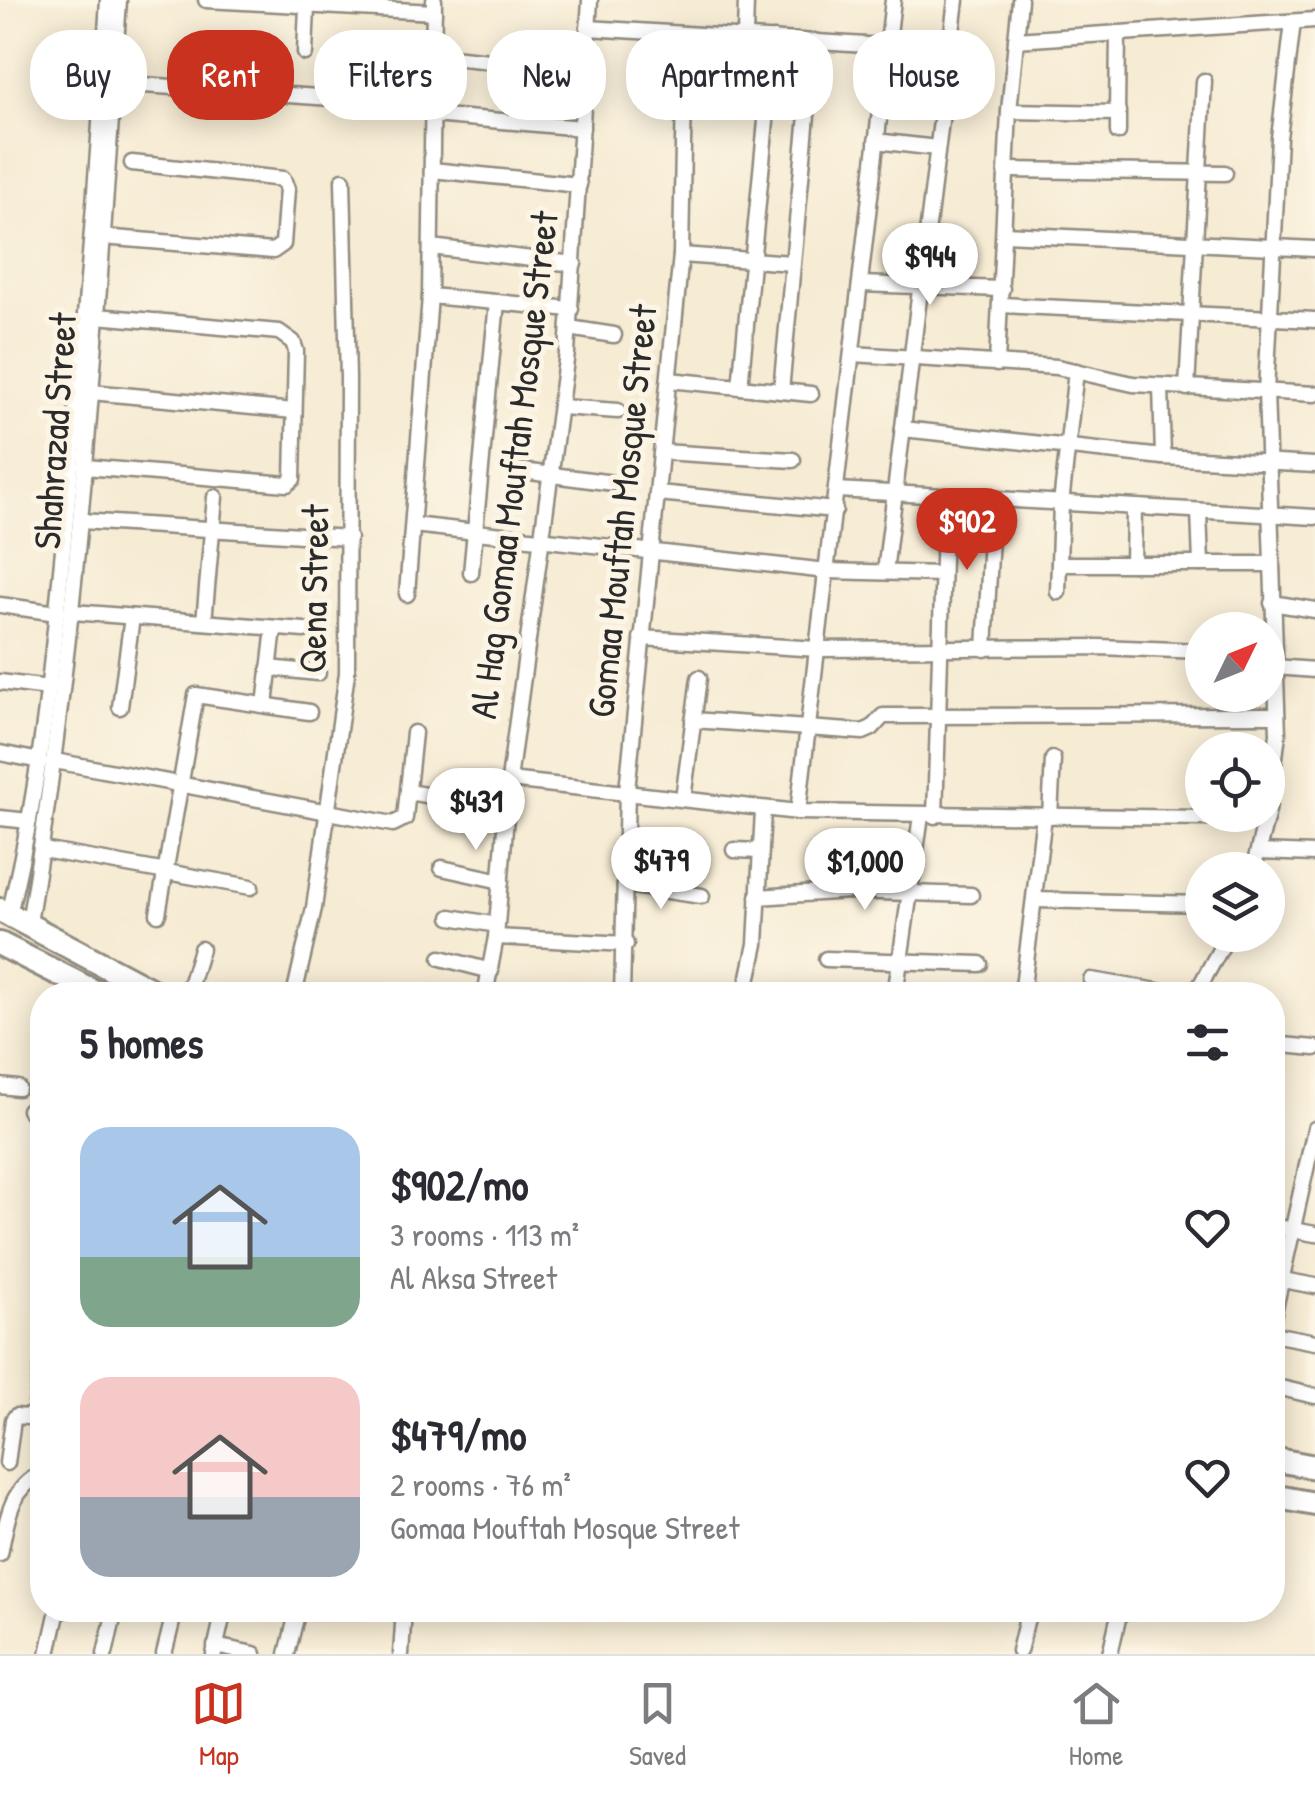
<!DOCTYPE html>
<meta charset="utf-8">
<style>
:root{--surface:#fff;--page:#f7f7f7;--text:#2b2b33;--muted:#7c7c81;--line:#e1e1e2;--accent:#c8321e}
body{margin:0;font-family:"Patrick Hand",sans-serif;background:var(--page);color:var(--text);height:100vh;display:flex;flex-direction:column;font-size:38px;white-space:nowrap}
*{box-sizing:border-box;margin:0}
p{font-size:32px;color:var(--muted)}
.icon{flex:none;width:55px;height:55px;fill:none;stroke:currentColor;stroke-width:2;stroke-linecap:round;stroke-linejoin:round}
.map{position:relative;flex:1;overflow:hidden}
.drawer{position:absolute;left:30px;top:982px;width:1255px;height:640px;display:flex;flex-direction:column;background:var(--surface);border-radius:40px;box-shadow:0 5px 25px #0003}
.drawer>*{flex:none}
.top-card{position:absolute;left:30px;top:30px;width:1255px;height:90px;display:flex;gap:20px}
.needle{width:65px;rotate:47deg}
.controls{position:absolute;left:1185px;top:612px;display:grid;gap:20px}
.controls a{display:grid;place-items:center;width:100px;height:100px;border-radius:50%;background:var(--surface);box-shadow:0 5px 25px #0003;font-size:50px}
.price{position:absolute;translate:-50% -85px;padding:0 22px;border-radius:35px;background:#fff;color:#222;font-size:32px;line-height:65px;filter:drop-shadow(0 2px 5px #0008)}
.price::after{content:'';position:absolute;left:50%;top:60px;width:30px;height:22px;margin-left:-15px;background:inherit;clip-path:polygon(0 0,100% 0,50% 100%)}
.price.on{background:var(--accent);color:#fff}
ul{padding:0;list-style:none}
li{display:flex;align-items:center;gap:30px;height:250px;padding:0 50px}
li span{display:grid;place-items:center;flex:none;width:280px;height:200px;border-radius:30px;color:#555}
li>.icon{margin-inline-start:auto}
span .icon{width:120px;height:120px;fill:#fffc;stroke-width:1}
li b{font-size:42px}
h2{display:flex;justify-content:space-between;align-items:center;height:120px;padding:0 50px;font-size:42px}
.pill{padding:0 35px;border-radius:40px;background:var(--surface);box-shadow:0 5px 25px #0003;font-size:35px;line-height:90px}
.pill.on{background:var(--accent);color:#fff}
.tabs{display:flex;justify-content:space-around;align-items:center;height:140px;border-top:2px solid var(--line);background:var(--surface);font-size:28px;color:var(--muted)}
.tabs a{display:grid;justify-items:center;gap:5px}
.tabs .on{color:var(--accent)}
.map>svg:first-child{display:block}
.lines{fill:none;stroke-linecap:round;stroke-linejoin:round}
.street-casing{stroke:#908b7f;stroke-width:19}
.primary-casing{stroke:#908b7f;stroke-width:28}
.street{stroke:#fff;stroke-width:14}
.primary{stroke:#fff;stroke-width:22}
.labels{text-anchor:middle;stroke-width:10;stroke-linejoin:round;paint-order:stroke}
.street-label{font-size:38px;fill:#2b2b2b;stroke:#fcf5e5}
</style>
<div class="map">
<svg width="1315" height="1654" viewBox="0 0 1315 1654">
<rect width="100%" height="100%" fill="#fcf5e5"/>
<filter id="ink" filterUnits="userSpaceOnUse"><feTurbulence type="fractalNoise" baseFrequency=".01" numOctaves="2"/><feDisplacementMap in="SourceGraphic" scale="20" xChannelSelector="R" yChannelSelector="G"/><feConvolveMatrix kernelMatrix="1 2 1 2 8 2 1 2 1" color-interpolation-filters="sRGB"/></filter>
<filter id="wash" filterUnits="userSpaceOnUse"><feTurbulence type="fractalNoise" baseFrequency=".0048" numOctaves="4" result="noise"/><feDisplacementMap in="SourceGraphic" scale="40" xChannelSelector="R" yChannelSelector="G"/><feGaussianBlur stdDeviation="2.25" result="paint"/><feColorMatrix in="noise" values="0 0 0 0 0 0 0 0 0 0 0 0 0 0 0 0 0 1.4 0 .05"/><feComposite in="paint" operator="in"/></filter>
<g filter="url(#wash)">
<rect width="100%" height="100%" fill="#f6ebd3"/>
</g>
<g filter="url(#ink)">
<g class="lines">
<g class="street-casing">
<g id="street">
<path d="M206 0 434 12"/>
<path d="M588 28 949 50"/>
<path d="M745 37 746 0"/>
<path d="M1016 40 1315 20"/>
<path d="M305 53 307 7"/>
<path d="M433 55 585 71"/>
<path d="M114 83 376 101"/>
<path d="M1009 111 1117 113 1118 33"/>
<path d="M433 115 582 128"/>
<path d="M1118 132V111"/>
<path d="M876 141 937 148"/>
<path d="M432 170 579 185"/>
<path d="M1007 170 1225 173"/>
<path d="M1005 234 1315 249"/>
<path d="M102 237 273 251 283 244 287 189 283 179 132 163"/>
<path d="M431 247 574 264"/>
<path d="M681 255 792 263"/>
<path d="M860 284 1002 289"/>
<path d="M430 296 571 309"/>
<path d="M1001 305 1315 320"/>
<path d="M569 328 614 335"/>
<path d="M853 354 1057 367 1133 384 1315 394"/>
<path d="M997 364 1009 111 1020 0"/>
<path d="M669 380 811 394"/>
<path d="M1161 386 1163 457"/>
<path d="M740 387 774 39"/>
<path d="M1187 388 1204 81"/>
<path d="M781 391 814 41"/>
<path d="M91 392 294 411"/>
<path d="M561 407 618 411"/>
<path d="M903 429 1163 457 1315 465"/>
<path d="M662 452 793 460"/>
<path d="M85 467 287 484 293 479 296 351 293 342 279 332 97 316"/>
<path d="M515 470 613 483"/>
<path d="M837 490 1315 517"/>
<path d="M658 493 835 510"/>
<path d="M1199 511 1201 564"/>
<path d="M81 521 349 538"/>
<path d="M413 525 827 571 942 574"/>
<path d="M1059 564H1271"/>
<path d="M1133 564 1134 509"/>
<path d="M885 572 956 0"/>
<path d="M471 573 497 302"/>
<path d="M1058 592 1061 504 1076 371"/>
<path d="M407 594 430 296 434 0"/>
<path d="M1272 603 1315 610"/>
<path d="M0 605 57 613"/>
<path d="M73 612 304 630"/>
<path d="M204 622 215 497"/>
<path d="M641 638 818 649 1099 647 1202 651"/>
<path d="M985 649 993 499"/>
<path d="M1275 667 1315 670"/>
<path d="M269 668 318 673"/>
<path d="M0 682 49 688"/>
<path d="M265 705 274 628"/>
<path d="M120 707 132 617"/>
<path d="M693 720 863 732 872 728 883 716 1276 715"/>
<path d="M0 753 40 761"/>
<path d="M55 761 393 824 405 818 414 733"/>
<path d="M509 780 798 812 1266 819"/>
<path d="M409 792 506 810"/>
<path d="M683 799 699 678"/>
<path d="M1268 811 1278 734 1266 392 1279 138 1293 22"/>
<path d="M798 812 893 0"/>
<path d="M935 816 945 496"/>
<path d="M1050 816 1053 759"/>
<path d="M0 818 29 821"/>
<path d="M43 850 251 887"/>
<path d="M734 850 760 851"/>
<path d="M1258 852 1315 854"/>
<path d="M442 868 501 881"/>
<path d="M1253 870 1267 815"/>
<path d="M626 885 702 896"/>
<path d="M758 897 849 891 971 895"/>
<path d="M1035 900 1202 904"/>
<path d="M9 914C42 781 54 644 67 508 84 339 98 169 108 0"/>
<path d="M158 914 196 695 309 712"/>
<path d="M451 917 497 925"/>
<path d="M29 923C80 618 98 309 119 0"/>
<path d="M496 937 626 944"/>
<path d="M441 958 491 971"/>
<path d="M826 959 980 964"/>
<path d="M1091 980 1182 995"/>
<path d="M187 995 201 949"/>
<path d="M294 995 314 908 347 673 348 378 343 180"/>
<path d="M485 995 496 937 509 780 567 353 590 0"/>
<path d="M622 995 627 791 681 255 685 34"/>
<path d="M745 995 756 944 763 810"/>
<path d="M895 995 921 816"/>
<path d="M1022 995 1044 816"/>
<path d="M1195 995 1228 935"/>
<path d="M1272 1044 1315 1048"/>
<path d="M0 1086 18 1088"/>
<path d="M29 1110 42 1109"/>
<path d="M1272 1226 1315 1234"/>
<path d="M1272 1278 1315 1286"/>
<path d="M1272 1322 1315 1129"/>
<path d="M1272 1334 1315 1342"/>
<path d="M1272 1386 1315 1396"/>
<path d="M7 1463 13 1420 16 1416 27 1417 35 1412 42 1365"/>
<path d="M0 1554C7 1520 9 1490 42 1473"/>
<path d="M215 1646 254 1654"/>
<path d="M1019 1651 1029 1610"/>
<path d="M48 1654 58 1610"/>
<path d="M105 1654 115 1610"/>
<path d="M164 1654 175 1610"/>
<path d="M214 1654 224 1610"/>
<path d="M287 1654 298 1610"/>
<path d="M401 1654 404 1610"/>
<path d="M1110 1654 1120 1610"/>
</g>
</g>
<g class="primary-casing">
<g id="primary">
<path d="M0 910 160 995"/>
<path d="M0 944 101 995"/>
<path d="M1272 1459 1315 1467"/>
<path d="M1272 1496 1315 1504"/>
</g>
</g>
<use href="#street" class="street"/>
<use href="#primary" class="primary"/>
</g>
</g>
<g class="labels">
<g class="street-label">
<text transform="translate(55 431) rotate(-86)" y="13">Shahrazad Street</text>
<text transform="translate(514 465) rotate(-83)" y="13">Al Hag Gomaa Mouftah Mosque Street</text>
<text transform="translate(622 511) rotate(-84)" y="13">Gomaa Mouftah Mosque Street</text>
<text transform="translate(314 589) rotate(-89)" y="13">Qena Street</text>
</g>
</g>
</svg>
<div class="controls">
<a><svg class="needle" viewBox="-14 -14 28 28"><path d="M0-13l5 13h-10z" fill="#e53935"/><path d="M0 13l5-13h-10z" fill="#7c7c81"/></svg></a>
<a><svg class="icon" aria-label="locate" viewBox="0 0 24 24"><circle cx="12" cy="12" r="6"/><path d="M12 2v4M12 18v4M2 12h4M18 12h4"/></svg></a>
<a><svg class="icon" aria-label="layers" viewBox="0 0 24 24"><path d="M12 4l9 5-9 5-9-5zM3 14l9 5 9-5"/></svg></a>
</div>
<b class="price" style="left:930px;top:308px">$944</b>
<b class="price on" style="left:967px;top:573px">$902</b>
<b class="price" style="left:476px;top:853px">$431</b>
<b class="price" style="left:661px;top:912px">$479</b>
<b class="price" style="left:865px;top:913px">$1,000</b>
<div class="top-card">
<a class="pill">Buy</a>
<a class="pill on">Rent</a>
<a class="pill">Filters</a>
<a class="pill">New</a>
<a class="pill">Apartment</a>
<a class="pill">House</a>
</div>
<section class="drawer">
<h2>5 homes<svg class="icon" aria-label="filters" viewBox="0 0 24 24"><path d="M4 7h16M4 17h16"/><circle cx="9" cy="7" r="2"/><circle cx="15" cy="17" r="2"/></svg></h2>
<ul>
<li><span style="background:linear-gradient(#a9c7e8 65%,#7fa58c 0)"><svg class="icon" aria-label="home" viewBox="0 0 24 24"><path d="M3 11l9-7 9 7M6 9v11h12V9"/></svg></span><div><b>$902/mo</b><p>3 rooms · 113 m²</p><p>Al Aksa Street</p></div><svg class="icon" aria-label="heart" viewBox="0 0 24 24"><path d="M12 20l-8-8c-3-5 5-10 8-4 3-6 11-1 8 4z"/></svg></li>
<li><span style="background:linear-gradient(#f6c9c9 60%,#9aa5b1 0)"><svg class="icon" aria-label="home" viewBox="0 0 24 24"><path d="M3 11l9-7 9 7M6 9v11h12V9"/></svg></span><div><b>$479/mo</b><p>2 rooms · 76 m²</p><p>Gomaa Mouftah Mosque Street</p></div><svg class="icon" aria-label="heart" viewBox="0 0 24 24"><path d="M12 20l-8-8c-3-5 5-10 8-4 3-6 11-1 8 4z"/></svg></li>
</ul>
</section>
</div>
<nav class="tabs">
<a class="on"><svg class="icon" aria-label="map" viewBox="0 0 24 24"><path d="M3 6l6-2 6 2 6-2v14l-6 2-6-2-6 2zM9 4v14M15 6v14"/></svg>Map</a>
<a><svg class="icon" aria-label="saved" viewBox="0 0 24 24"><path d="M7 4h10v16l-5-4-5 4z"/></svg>Saved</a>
<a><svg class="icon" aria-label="home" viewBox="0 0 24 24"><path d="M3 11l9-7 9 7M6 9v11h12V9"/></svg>Home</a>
</nav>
